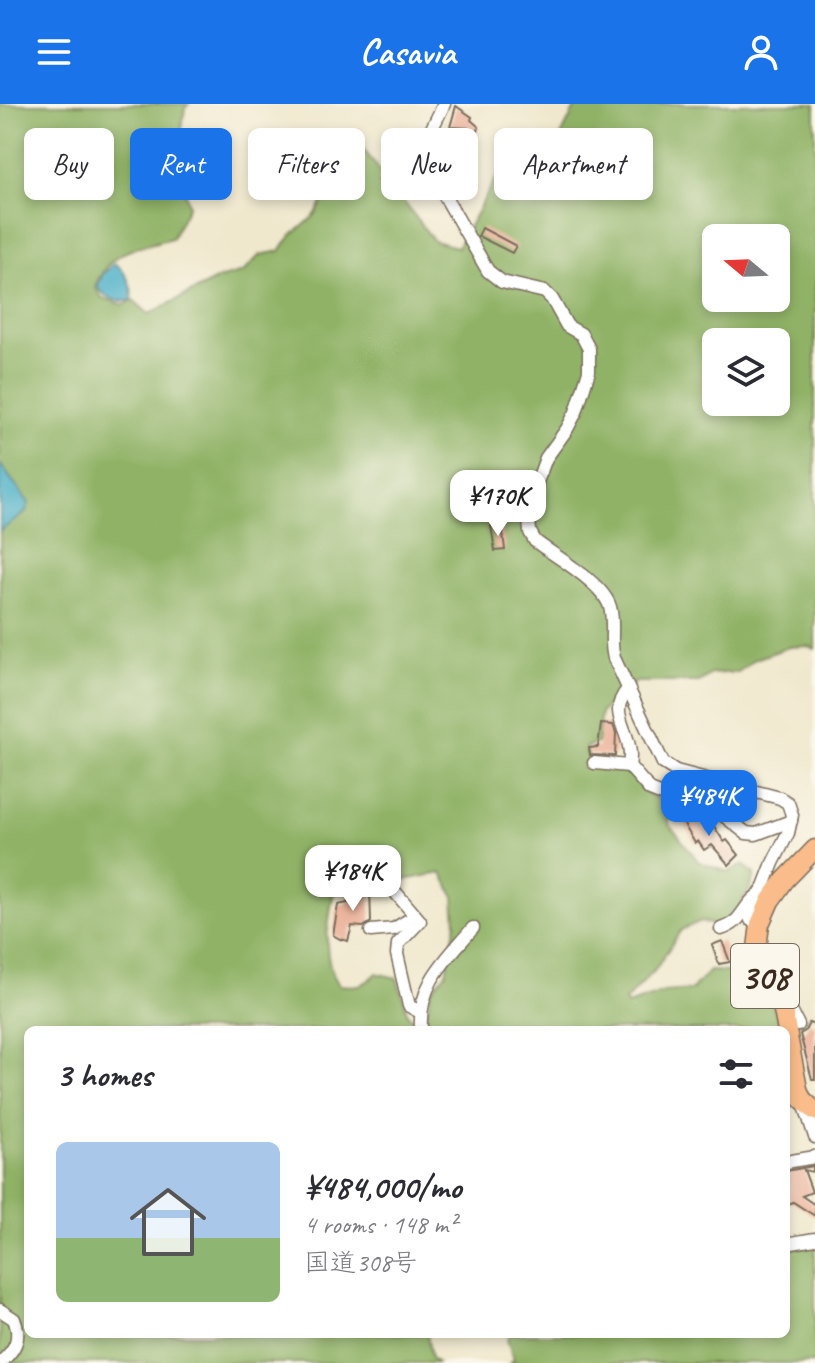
<!DOCTYPE html>
<meta charset="utf-8">
<style>
:root{--surface:#fff;--page:#f7f7f7;--text:#2b2b33;--muted:#7c7c81;--line:#e1e1e2;--accent:#1a73e8}
body{margin:0;font-family:Caveat,"Klee One",sans-serif;background:var(--page);color:var(--text);height:100vh;display:flex;flex-direction:column;font-size:30px;white-space:nowrap}
*{box-sizing:border-box;margin:0}
p{font-size:26px;color:var(--muted)}
.icon{flex:none;width:44px;height:44px;fill:none;stroke:currentColor;stroke-width:2;stroke-linecap:round;stroke-linejoin:round}
.map{position:relative;flex:1;overflow:hidden}
.sheet{position:absolute;left:24px;top:922px;width:766px;height:312px;display:flex;flex-direction:column;background:var(--surface);border-radius:12px;box-shadow:0 4px 12px #0003}
.sheet>*{flex:none}
.guide{position:absolute;left:24px;top:24px;width:768px;height:72px;display:flex;gap:16px}
.needle{width:52px;rotate:289deg}
.tools{position:absolute;left:702px;top:120px;display:grid;gap:16px}
.tools a{display:grid;place-items:center;width:88px;height:88px;border-radius:12px;background:var(--surface);box-shadow:0 4px 12px #0003;font-size:40px}
.price{position:absolute;translate:-50% -68px;padding:0 18px;border-radius:16px;background:#fff;color:#222;font-size:26px;line-height:52px;filter:drop-shadow(0 2px 4px #0008)}
.price::after{content:'';position:absolute;left:50%;top:48px;width:24px;height:18px;margin-left:-12px;background:inherit;clip-path:polygon(0 0,100% 0,50% 100%)}
.price.current{background:var(--accent);color:#fff}
ul{padding:0;list-style:none}
li{display:flex;align-items:center;gap:24px;height:200px;padding:0 32px}
li+li{border-top:2px solid var(--line)}
li span{display:grid;place-items:center;flex:none;width:224px;height:160px;border-radius:12px;color:#555}
li>.icon{margin-inline-start:auto}
span .icon{width:96px;height:96px;fill:#fffc;stroke-width:1}
li b{font-size:34px}
h2{display:flex;justify-content:space-between;align-items:center;height:96px;padding:0 32px;font-size:34px}
.pill{padding:0 28px;border-radius:12px;background:var(--surface);box-shadow:0 4px 12px #0003;font-size:28px;line-height:72px}
.pill.current{background:var(--accent);color:#fff}
header{display:flex;justify-content:space-between;align-items:center;height:104px;padding:0 32px;background:var(--accent);color:#fff;font-size:36px;font-weight:700}
.map>svg:first-child{display:block}
.forest{fill:#90b266;stroke:#666e42;stroke-width:2;fill-rule:evenodd}
.water{fill:#47aec6;stroke:#416c72;stroke-width:2}
.building{fill:#ebaf96}
.lines{fill:none;stroke-linecap:round;stroke-linejoin:round}
.minor-casing{stroke:#7a6c5b;stroke-width:15}
.highway-casing{stroke:#7a6c5b;stroke-width:21}
.minor{stroke:#fff;stroke-width:12}
.highway{stroke:#f9bc8a;stroke-width:18}
.labels{text-anchor:middle;stroke-width:8;stroke-linejoin:round;paint-order:stroke}
.shield{fill:#fbf7ec;stroke:#75685c;stroke-width:2}
.shield-label{font-size:36px;font-weight:bold;fill:#3b2a1e}
</style>
<header><svg class="icon" aria-label="menu" viewBox="0 0 24 24"><path d="M4 6h16M4 12h16M4 18h16"/></svg>Casavia<svg class="icon" aria-label="person" viewBox="0 0 24 24"><circle cx="12" cy="8" r="4"/><path d="M4 21q1-7 8-7t8 7"/></svg></header>
<div class="map">
<svg width="815" height="1259" viewBox="0 0 815 1259">
<rect width="100%" height="100%" fill="#fbf7ec"/>
<filter id="ink" filterUnits="userSpaceOnUse"><feTurbulence type="fractalNoise" baseFrequency=".0125" numOctaves="2"/><feDisplacementMap in="SourceGraphic" scale="16" xChannelSelector="R" yChannelSelector="G"/><feConvolveMatrix kernelMatrix="1 2 1 2 8 2 1 2 1" color-interpolation-filters="sRGB"/></filter>
<filter id="wash" filterUnits="userSpaceOnUse"><feTurbulence type="fractalNoise" baseFrequency=".006" numOctaves="4" result="noise"/><feDisplacementMap in="SourceGraphic" scale="32" xChannelSelector="R" yChannelSelector="G"/><feGaussianBlur stdDeviation="1.8" result="paint"/><feColorMatrix in="noise" values="0 0 0 0 0 0 0 0 0 0 0 0 0 0 0 0 0 1.4 0 .05"/><feComposite in="paint" operator="in"/></filter>
<g filter="url(#wash)">
<rect width="100%" height="100%" fill="#f0e8cd"/>
<g class="forest">
<path d="M0 0H189L185 4 181 29 199 43 192 63 182 80 189 101 172 134C137 144 109 145 95 183L102 194 124 201 133 196 149 210 218 175 243 168 260 151 280 147C289 130 303 124 315 111 325 99 333 66 332 51L347 29 358 33 364 46 434 137 457 143 501 66 539 56 558 38 577 0H815V545L808 542 789 543 755 555 738 568 711 570 699 578H636L601 608 597 639 586 643 590 661 616 664 632 671 643 687 667 700 669 720 699 758 728 768 743 761 755 770C750 793 735 807 719 823L701 817 681 826 655 866 625 897 628 901 664 888 692 886 709 867C758 868 768 878 780 926H436L426 915 431 887 446 869 456 819 454 792 442 769 393 778 366 765 333 791C328 822 320 853 339 881 356 883 365 882 377 869L397 874 408 911 416 917 417 926H28V1230H427L431 1254 437 1259H0ZM716 134H776V194H716ZM716 238H776V298H716Z"/>
<path d="M815 1142V1259H510L514 1255 507 1236 510 1230H786V1145Z"/>
</g>
<g class="water">
<path d="M114 159C126 167 133 182 132 196 117 199 106 195 97 183L103 170Z"/>
<path d="M0 360 29 399 25 409 0 427Z"/>
</g>
<g id="blocks">
<g class="building">
<path d="M456 2 472 13 471 16 479 23 476 34 467 29 468 24 450 23Z"/>
<path d="M387 70 402 87 394 94 379 76Z"/>
<path d="M482 124 516 142 512 149 478 132Z"/>
<path d="M501 387 513 391 505 414 493 409Z"/>
<path d="M502 420 505 446 495 447 491 422Z"/>
<path d="M601 620 613 621 616 629 615 652 590 651 589 644 598 643Z"/>
<path d="M693 708 706 726 714 722 724 738 727 736 739 751 729 761 712 741 704 746 698 737 695 739 680 714Z"/>
<path d="M358 784H370L371 818 363 823 352 822 348 837 340 835 333 831 338 801 348 799V787L358 788Z"/>
<path d="M722 837 730 858 719 860 712 841Z"/>
<path d="M809 919 815 921V975H812L800 930 805 927Z"/>
<path d="M813 1062V1068L804 1066 812 1088 802 1092 815 1101V1112L793 1098 786 1102V1067Z"/>
</g>
</g>
</g>
<g filter="url(#ink)">
<use href="#blocks" fill-opacity="0" stroke="#7a6c5b" stroke-width="2"/>
<g class="lines">
<g class="minor-casing">
<g id="minor">
<path d="M444 0 420 49 488 167 502 178 545 188 552 195 567 222 581 230 589 245V267L576 308 567 325 546 354 537 378 529 415 530 428 535 437C556 453 603 479 610 503 615 520 609 537 614 554L663 659 676 667 780 694 788 699 792 711 788 729 773 759 751 816 760 820"/>
<path d="M628 585C604 612 636 628 629 662"/>
<path d="M594 659 629 662 650 686 670 694 704 696 746 729 756 730 791 717"/>
<path d="M396 789 420 817 398 840 397 850 409 902 420 908"/>
<path d="M721 825C745 818 742 799 763 788"/>
<path d="M371 827 394 825 415 812"/>
<path d="M787 899 798 921"/>
<path d="M421 926C418 879 445 857 473 824"/>
<path d="M805 1002 815 1033"/>
<path d="M786 1058 815 1053"/>
<path d="M786 1140 815 1135"/>
<path d="M0 1206 14 1215C22 1234 15 1246 0 1259"/>
</g>
</g>
<g class="highway-casing">
<path id="highway" d="M815 745 785 776 770 797 760 820 757 844 761 865 782 901 798 985 802 995 815 1007"/>
</g>
<use href="#minor" class="minor"/>
<use href="#highway" class="highway"/>
</g>
</g>
<g class="labels">
<rect class="shield" x="731" y="840" width="68" height="64" rx="6"/>
<g class="shield-label">
<text x="765" y="885">308</text>
</g>
</g>
</svg>
<div class="tools">
<a><svg class="needle" viewBox="-14 -14 28 28"><path d="M0-13l5 13h-10z" fill="#e53935"/><path d="M0 13l5-13h-10z" fill="#7c7c81"/></svg></a>
<a><svg class="icon" aria-label="layers" viewBox="0 0 24 24"><path d="M12 4l9 5-9 5-9-5zM3 14l9 5 9-5"/></svg></a>
</div>
<b class="price" style="left:498px;top:434px">¥170K</b>
<b class="price current" style="left:709px;top:734px">¥484K</b>
<b class="price" style="left:353px;top:809px">¥184K</b>
<div class="guide">
<a class="pill">Buy</a>
<a class="pill current">Rent</a>
<a class="pill">Filters</a>
<a class="pill">New</a>
<a class="pill">Apartment</a>
</div>
<section class="sheet">
<h2>3 homes<svg class="icon" aria-label="filters" viewBox="0 0 24 24"><path d="M4 7h16M4 17h16"/><circle cx="9" cy="7" r="2"/><circle cx="15" cy="17" r="2"/></svg></h2>
<ul>
<li><span style="background:linear-gradient(#a9c7e8 60%,#8fb573 0)"><svg class="icon" aria-label="home" viewBox="0 0 24 24"><path d="M3 11l9-7 9 7M6 9v11h12V9"/></svg></span><div><b>¥484,000/mo</b><p>4 rooms · 148 m²</p><p>国道308号</p></div></li>
</ul>
</section>
</div>
